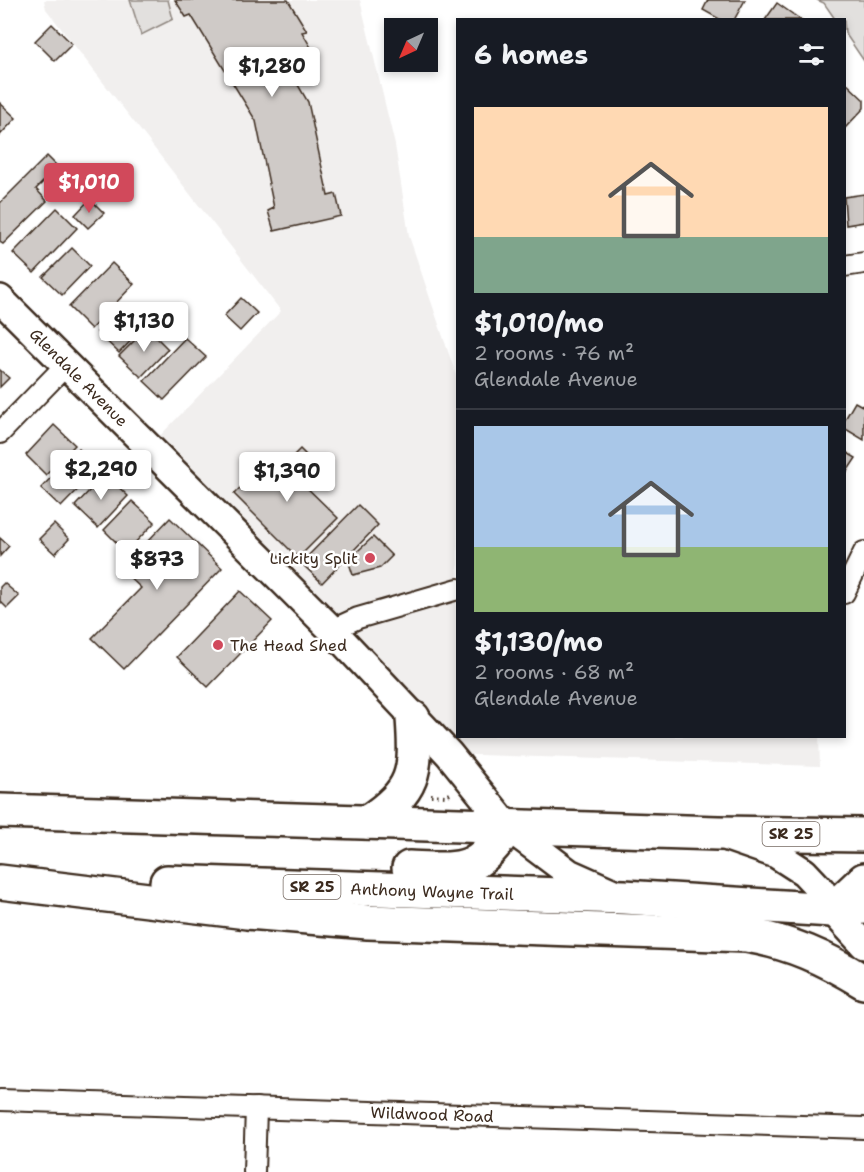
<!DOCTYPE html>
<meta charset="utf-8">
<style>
:root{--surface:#171b24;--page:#242831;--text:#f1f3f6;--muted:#9ea1a6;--line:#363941;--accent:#d1495b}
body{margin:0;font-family:"Shantell Sans",sans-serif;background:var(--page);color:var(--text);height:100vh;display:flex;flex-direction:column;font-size:22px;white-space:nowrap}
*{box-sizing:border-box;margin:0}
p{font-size:20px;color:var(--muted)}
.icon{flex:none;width:33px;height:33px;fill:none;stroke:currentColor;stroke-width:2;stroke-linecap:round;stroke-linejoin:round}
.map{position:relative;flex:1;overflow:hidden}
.panel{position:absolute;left:456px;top:18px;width:390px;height:720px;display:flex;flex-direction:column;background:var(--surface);border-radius:0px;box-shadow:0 3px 9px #0003}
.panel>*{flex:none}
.needle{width:39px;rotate:224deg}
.controls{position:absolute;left:384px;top:18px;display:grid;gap:12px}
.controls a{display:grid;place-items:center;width:54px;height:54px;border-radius:0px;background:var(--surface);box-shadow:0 3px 9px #0003;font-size:30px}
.price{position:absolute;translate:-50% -51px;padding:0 14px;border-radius:6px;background:#fff;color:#222;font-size:20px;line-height:39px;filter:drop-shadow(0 2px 3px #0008)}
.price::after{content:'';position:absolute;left:50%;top:36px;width:18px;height:14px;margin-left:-9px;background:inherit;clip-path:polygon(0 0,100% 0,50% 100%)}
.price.current{background:var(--accent);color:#fff}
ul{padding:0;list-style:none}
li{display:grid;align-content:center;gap:12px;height:318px;padding:0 18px}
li+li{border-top:2px solid var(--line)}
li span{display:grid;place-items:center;height:186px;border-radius:0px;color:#555}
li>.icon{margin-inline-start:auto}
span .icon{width:108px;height:108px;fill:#fffc;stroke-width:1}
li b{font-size:26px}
h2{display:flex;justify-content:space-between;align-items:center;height:72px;padding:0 18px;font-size:26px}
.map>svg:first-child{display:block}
.built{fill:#f1efee}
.green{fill:#e2e0de;stroke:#8e857e;stroke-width:1.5}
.building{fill:#cfcac7;stroke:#3b2a1e;stroke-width:1.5}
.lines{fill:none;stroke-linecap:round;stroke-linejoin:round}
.street-casing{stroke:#3b2a1e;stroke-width:24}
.secondary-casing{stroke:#3b2a1e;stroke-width:32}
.highway-casing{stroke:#3b2a1e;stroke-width:38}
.path{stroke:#3b2a1e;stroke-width:4;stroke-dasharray:1.5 4.5;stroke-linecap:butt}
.street{stroke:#fff;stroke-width:20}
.secondary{stroke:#fff;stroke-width:27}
.highway{stroke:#fff;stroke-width:33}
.poi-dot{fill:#d1495b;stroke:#fff;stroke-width:2}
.labels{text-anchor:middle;stroke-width:5;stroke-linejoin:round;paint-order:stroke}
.shield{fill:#fff;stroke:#766a62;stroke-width:1.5}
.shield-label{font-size:15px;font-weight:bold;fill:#3b2a1e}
.street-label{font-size:16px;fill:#3b2a1e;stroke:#fff}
.poi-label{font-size:16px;fill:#3b2a1e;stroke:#fff;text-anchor:end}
</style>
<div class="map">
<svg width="864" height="1172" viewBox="0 0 864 1172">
<rect width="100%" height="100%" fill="#fff"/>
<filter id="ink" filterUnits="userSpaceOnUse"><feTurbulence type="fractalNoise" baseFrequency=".0167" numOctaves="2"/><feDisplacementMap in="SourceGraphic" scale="12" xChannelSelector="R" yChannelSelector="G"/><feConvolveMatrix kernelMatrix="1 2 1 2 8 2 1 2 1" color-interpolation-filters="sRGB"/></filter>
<g filter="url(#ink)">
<path class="built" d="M44 0H360L395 145 409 236 457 378 458 736 819 737 820 766 449 754 149 447 281 311 46 9Z"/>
<g class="green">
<path d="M130 0H168L173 19 141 35Z"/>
<path d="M817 0H864V61L845 33 844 20 835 19 824 3Z"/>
</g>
<g class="building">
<path d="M175 0H288L307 31 302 32 317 58 291 73 308 102 328 196 336 194 341 216 274 231 268 211 274 208 256 121 191 15 186 17Z"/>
<path d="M708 0H745L734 20H721L703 10Z"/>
<path d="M777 3 801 20H765Z"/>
<path d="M52 24 72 44 55 61 35 41Z"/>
<path d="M844 81 864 100V108L844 129Z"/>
<path d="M0 103 16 118 0 135Z"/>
<path d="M47 156 58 167 36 189 47 201 3 244 0 242V203Z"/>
<path d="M864 194V222L846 225 844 197Z"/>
<path d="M90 199 104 213 88 228 75 215Z"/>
<path d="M57 208 77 228 34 273 13 253Z"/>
<path d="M72 248 90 266 62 295 43 277Z"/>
<path d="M112 263 134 284 91 329 69 307Z"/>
<path d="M241 298 257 313 240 331 224 316Z"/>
<path d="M125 304 146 325 119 353 97 332Z"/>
<path d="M147 328 168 349 141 377 119 356Z"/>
<path d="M185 338 206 357 164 400 144 381Z"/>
<path d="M0 370 9 378 0 387Z"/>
<path d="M855 402 864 407V440L844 428V421Z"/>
<path d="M54 425 75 445 46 475 26 455Z"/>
<path d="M79 449 99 468 61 507 41 488Z"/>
<path d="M300 449 314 463 298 479 338 518 298 558 234 494 273 454 284 465Z"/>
<path d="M844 451 856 458 844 476Z"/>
<path d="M105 474 128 496 98 528 75 506Z"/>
<path d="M132 501 155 522 126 552 104 530Z"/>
<path d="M358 505 378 525 322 583 301 563Z"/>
<path d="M170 518 222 568 124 669 92 638 141 588 121 569Z"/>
<path d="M54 524 69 539 55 554 39 539Z"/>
<path d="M373 537 392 556 380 568 353 575 348 560Z"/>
<path d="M0 538 9 546 0 556Z"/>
<path d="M4 583 19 596 7 608 0 601V587Z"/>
<path d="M240 591 272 621 208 687 177 657Z"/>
</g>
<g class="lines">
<g class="street-casing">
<g id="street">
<path d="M844 266 864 263"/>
<path d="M0 433 66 365"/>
<path d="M844 593 864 552"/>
<path d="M332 630 358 618 458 589"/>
<path d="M0 1100 864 1128"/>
<path d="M254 1172 256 1108"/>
</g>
</g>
<g class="secondary-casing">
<g id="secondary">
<path d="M0 299 332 630 449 754 508 827 569 873 614 893"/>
<path d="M730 838 776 854 804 872 821 890 832 910 864 945"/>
</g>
</g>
<g class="highway-casing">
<g id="highway">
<path d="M0 811 718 833 864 835"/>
<path d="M368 822C415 790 417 773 413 718"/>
<path d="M409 868C463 870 475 874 508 827"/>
<path d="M0 882 247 912 368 922 746 935C790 942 825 958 864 982"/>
<path d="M167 882 624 897 832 910 864 907"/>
<path d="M832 910 864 880"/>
</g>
</g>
<path class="path" d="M431 795 446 796 452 793"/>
<use href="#street" class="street"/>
<use href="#secondary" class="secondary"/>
<use href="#highway" class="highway"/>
</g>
</g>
<g class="poi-dot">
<circle cx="370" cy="558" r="6"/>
<circle cx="218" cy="645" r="6"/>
</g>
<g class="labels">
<g class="shield">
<rect x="762.5" y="822" width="57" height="24" rx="4.5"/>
<rect x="283.5" y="875" width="57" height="24" rx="4.5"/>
</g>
<g class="shield-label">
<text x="791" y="839">SR 25</text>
<text x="312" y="892">SR 25</text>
</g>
<g class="street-label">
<text transform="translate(79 377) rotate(45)" y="6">Glendale Avenue</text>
<text transform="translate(432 891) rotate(2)" y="6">Anthony Wayne Trail</text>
<text transform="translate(432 1114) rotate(2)" y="6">Wildwood Road</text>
</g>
<g class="poi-label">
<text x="358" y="564">Lickity Split</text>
<text x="230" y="651" text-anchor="start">The Head Shed</text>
</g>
</g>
</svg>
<div class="controls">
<a><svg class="needle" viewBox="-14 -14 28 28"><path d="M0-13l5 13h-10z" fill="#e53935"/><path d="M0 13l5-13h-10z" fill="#9ea1a6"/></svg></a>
</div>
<b class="price" style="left:272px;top:98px">$1,280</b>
<b class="price current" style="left:89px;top:214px">$1,010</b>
<b class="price" style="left:144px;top:353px">$1,130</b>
<b class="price" style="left:101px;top:501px">$2,290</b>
<b class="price" style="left:287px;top:503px">$1,390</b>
<b class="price" style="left:157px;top:591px">$873</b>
<section class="panel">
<h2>6 homes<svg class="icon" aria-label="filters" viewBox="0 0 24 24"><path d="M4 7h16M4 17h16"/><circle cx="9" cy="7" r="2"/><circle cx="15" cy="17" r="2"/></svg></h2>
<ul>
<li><span style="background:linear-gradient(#ffd9b3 70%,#7fa58c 0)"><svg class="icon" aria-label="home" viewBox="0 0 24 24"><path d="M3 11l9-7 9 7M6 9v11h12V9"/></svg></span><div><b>$1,010/mo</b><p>2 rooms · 76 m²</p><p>Glendale Avenue</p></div></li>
<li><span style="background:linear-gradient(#a9c7e8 65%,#8fb573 0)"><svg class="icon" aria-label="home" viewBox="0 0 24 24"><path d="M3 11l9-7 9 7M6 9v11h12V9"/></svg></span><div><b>$1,130/mo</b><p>2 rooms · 68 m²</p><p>Glendale Avenue</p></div></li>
</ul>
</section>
</div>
